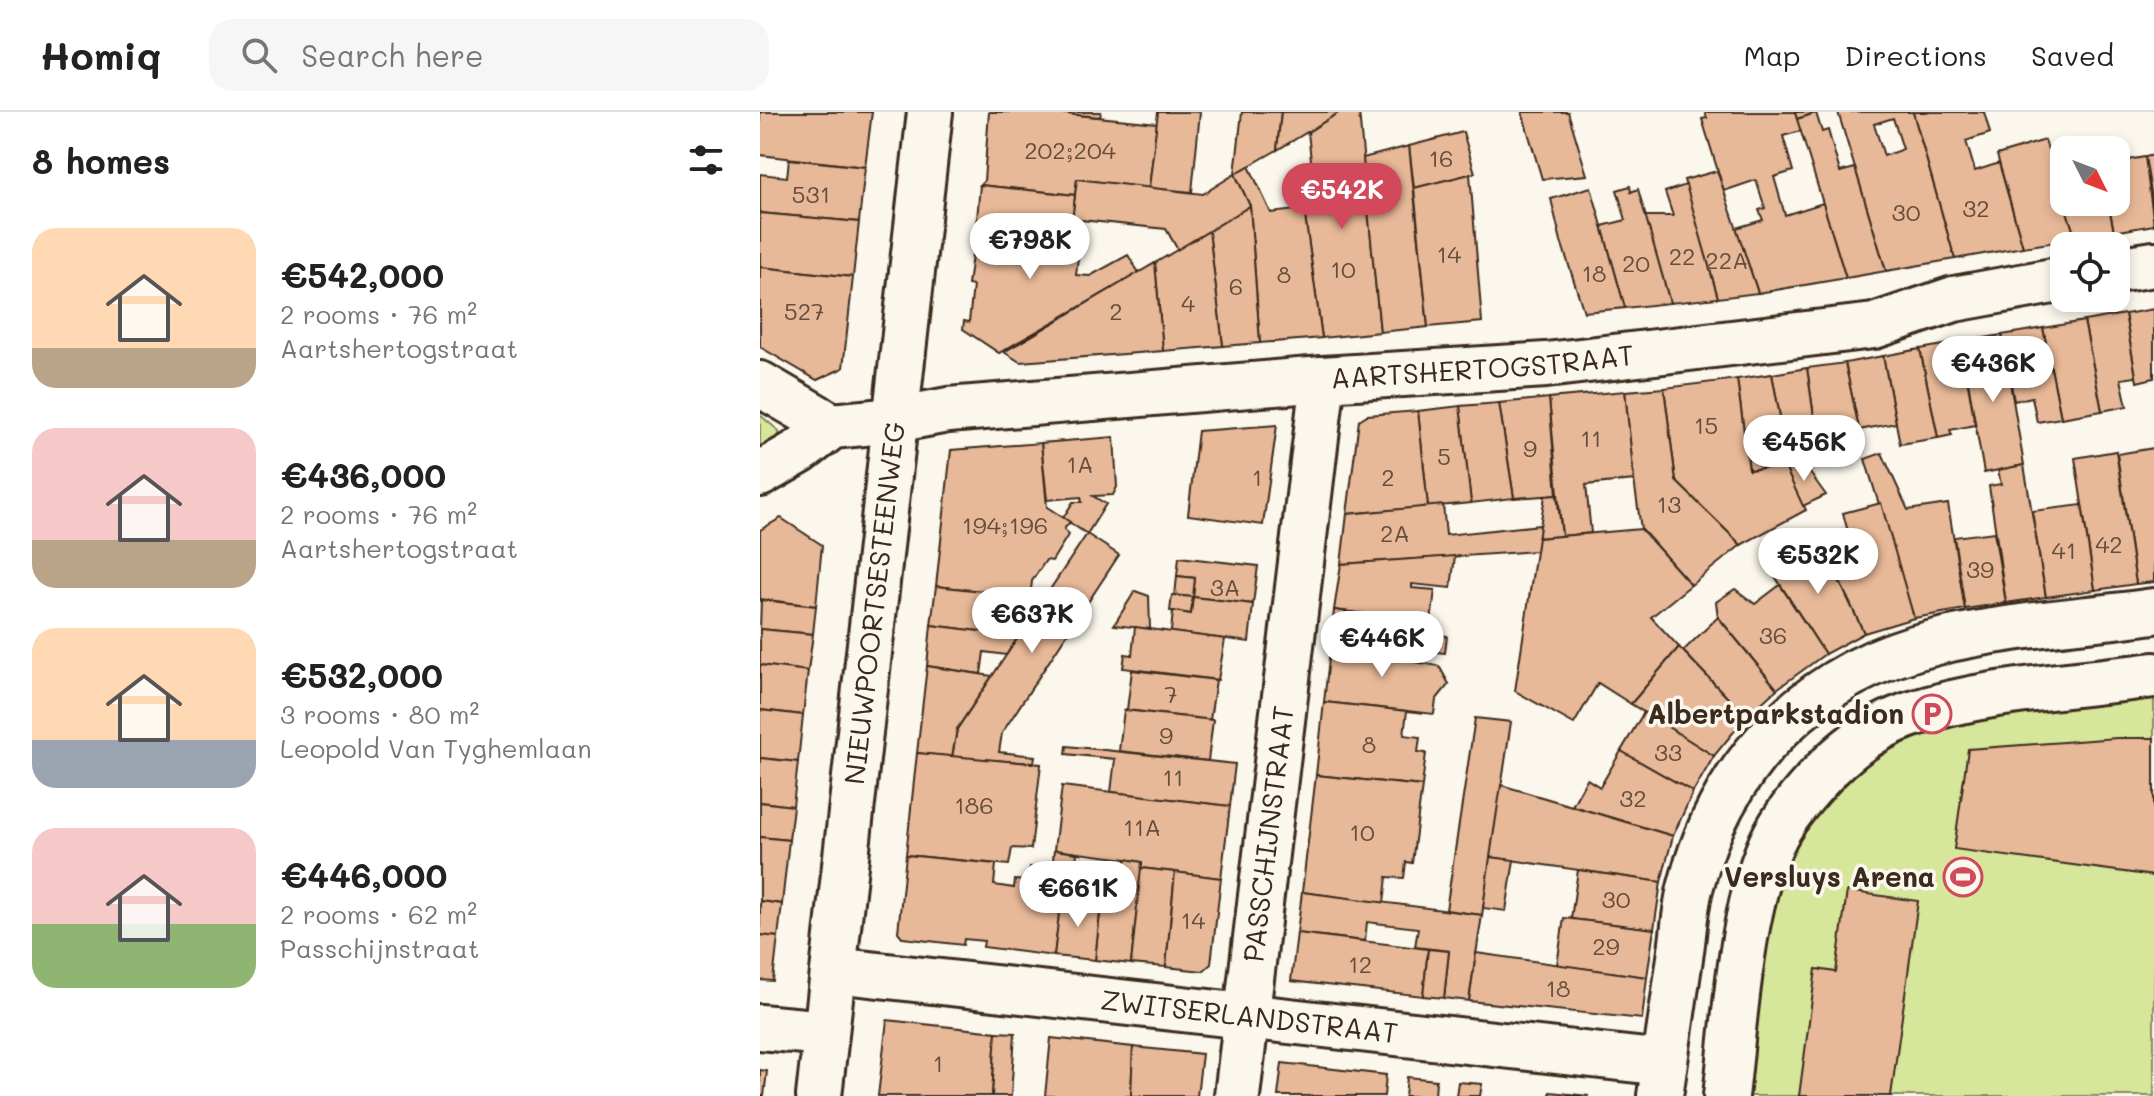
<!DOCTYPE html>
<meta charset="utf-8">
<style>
:root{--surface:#fff;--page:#f6f6f6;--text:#222;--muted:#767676;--line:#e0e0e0;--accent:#d1495b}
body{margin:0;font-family:Mali,sans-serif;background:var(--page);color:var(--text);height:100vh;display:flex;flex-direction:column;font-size:30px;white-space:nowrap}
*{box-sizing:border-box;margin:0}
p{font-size:26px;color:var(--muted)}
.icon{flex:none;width:44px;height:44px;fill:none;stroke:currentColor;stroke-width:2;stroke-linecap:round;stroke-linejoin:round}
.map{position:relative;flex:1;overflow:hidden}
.panel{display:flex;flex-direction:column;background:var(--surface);width:760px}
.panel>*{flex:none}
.needle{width:52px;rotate:132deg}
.tools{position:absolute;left:1290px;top:24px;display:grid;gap:16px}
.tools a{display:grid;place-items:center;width:80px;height:80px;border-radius:16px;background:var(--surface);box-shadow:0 4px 12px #0003;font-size:40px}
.price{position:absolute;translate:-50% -68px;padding:0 18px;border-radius:28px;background:#fff;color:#222;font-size:26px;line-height:52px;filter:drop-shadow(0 2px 4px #0008)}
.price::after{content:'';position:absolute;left:50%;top:48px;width:24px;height:18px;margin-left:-12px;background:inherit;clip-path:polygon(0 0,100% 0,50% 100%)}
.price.on{background:var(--accent);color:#fff}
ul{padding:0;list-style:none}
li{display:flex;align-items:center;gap:24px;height:200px;padding:0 32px}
li span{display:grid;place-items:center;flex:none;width:224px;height:160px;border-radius:24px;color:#555}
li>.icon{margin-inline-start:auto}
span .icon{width:96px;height:96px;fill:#fffc;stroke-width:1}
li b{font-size:34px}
h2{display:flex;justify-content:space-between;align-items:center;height:96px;padding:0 32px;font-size:34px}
header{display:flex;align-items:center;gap:48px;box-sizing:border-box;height:112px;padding:0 40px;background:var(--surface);border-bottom:2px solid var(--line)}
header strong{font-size:38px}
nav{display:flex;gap:44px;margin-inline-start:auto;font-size:28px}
.search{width:560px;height:72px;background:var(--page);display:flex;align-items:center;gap:20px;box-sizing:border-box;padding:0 28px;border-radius:24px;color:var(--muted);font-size:30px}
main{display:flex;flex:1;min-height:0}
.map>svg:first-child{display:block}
.green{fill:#d6e79b;stroke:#88885c;stroke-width:2}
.building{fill:#e8b998;stroke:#3b2a1e;stroke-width:2;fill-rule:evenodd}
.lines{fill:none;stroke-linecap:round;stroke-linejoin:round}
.minor-casing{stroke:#3b2a1e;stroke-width:50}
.secondary-casing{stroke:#3b2a1e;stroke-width:50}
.minor{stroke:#fbf7ec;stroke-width:44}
.secondary{stroke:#fbf7ec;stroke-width:44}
.labels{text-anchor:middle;stroke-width:7;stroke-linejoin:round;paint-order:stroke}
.number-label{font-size:24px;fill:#664e3c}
.street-label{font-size:28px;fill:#3b2a1e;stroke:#fbf7ec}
.poi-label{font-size:28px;font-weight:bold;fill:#3b2a1e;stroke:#fbf7ec;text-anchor:end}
</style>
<header>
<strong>Homiq</strong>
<div class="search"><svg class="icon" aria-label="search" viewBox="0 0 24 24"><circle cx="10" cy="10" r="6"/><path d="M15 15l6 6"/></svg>Search here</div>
<nav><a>Map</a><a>Directions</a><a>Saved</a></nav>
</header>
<main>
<section class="panel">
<h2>8 homes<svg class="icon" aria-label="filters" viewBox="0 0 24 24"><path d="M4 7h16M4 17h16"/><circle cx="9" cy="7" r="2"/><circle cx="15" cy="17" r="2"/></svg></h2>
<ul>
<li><span style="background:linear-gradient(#ffd9b3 75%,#b9a48a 0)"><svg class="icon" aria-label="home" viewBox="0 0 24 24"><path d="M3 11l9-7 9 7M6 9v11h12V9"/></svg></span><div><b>€542,000</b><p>2 rooms · 76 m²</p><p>Aartshertogstraat</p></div></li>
<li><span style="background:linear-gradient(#f6c9c9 70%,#b9a48a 0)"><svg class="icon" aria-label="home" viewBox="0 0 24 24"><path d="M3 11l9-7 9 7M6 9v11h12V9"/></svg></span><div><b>€436,000</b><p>2 rooms · 76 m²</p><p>Aartshertogstraat</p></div></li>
<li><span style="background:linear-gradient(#ffd9b3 70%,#9aa5b1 0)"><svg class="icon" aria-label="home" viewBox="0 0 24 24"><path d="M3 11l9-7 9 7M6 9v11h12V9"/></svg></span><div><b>€532,000</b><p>3 rooms · 80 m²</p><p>Leopold Van Tyghemlaan</p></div></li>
<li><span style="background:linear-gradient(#f6c9c9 60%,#8fb573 0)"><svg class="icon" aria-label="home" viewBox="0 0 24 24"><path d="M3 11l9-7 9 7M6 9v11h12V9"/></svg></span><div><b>€446,000</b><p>2 rooms · 62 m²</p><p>Passchijnstraat</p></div></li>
</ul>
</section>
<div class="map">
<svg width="1394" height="984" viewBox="0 0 1394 984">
<rect width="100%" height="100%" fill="#fbf7ec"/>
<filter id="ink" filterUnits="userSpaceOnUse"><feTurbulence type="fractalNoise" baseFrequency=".0125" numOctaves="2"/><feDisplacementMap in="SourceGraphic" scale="16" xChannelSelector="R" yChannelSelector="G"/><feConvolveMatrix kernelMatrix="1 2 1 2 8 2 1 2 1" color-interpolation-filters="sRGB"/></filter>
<g filter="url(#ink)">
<g class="green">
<path d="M0 303 19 319V330L0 345Z"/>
<path d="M1394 575V984H976L1001 798 1059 678 1141 619Z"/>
</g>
<g class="building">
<path d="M0 0H112L105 55 0 43Z"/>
<path d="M229 0H287L397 11 389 76 317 67 315 83 220 73 224 69Z"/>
<path d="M287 0H341L340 5Z"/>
<path d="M398 0H440L432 80 389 76Z"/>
<path d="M482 0H521L517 38 475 62Z"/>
<path d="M521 0H579V1L517 38Z"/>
<path d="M599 0 620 220 562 226 543 91 576 87 574 65 553 67 548 20 580 0Z"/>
<path d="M762 0H808L827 63 782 67Z"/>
<path d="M945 0H1035L1041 19 1023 24 1033 59 1014 65 1025 103 1063 91 1086 166 998 181 976 116 1003 108 999 98 1005 96 996 68 964 79 942 7 947 6Z"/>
<path d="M1035 0H1058L1037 7Z"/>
<path d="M1078 0H1153L1195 147 1126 159ZM1133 6 1143 37 1124 44 1114 12Z"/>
<path d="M1153 0H1224L1230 21 1206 29 1215 59 1239 51 1263 135 1195 147Z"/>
<path d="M1056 1 1062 20 1068 18 1080 60 1095 56 1126 159 1086 166 1037 7Z"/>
<path d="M703 20 715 61 654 76 649 34Z"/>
<path d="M1285 28 1316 127 1263 135 1237 43Z"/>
<path d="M649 34 668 215 620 220 603 46Z"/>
<path d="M1394 43V99L1385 45Z"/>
<path d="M1385 45 1394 113 1354 120 1348 90H1356V50Z"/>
<path d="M29 47 105 55 99 110 0 101V62L27 65Z"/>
<path d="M489 54 511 101 544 97 562 226 500 231 490 94 475 62Z"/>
<path d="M957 59 964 79 998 181 958 186 924 68Z"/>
<path d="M1304 60V89L1295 61Z"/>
<path d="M475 62 490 94 418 138 406 117 312 107 317 67 443 82Z"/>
<path d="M710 62 722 210 668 215 654 76Z"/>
<path d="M220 73 315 83 311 118 217 107Z"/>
<path d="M926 73 958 186 910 191 885 104H913L905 80Z"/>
<path d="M870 74 871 80 878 77 910 191 865 196 842 114 866 108 857 78Z"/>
<path d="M831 75 842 114 865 196 824 200 801 129 791 87Z"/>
<path d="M1304 90H1348L1354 120 1316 127Z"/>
<path d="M490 94 500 231 463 234 449 119Z"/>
<path d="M0 101 99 110 93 165 0 155Z"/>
<path d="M217 107 321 119 316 163 330 164 368 143 379 161 239 241 203 217 204 209 209 210 213 174 208 173Z"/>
<path d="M449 119 463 234 403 239 395 151Z"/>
<path d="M395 151 403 239 260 250 244 240Z"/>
<path d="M0 155 93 165 83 256 57 268 0 235Z"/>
<path d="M1394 197V266L1377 270 1365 202Z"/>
<path d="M1365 202 1376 265 1361 267 1367 294 1342 299 1324 209Z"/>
<path d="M1324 209 1342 299 1301 306 1283 216Z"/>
<path d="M1283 216 1301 306 1277 310 1272 285 1254 289 1242 223Z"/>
<path d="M1242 223 1264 353 1224 361 1201 230Z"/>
<path d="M1201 230 1215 313 1190 318 1192 323 1178 326 1160 237Z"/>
<path d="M1160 237 1178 326 1140 332 1123 244Z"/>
<path d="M1123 244 1136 311 1099 318 1085 251Z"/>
<path d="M1085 251 1104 340 1060 347 1047 256Z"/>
<path d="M1047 256 1060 347 1024 353 1019 321H1023L1012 262Z"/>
<path d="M1012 262 1023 321H1019L1024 353 989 358 977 267Z"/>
<path d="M977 267 989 358 1024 353 1046 398 981 433 916 369 904 276Z"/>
<path d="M904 276 916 369 981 433 931 473 881 417 874 368 865 279Z"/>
<path d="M865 279 874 368 826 373 831 421 802 424 789 286Z"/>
<path d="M789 286 797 383 754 386 739 291Z"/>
<path d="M739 291 754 386 711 391 700 294Z"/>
<path d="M700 294 711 391 668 395 658 299Z"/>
<path d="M658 299 668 395 587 402 599 308 607 303Z"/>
<path d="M517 313 503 413 428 403 438 319Z"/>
<path d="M354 325 357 375 353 383 333 384 346 392 327 422 303 406 313 390H322L321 385 287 388 281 331Z"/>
<path d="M281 331 287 395 310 410 304 417 308 423 292 449 286 448 272 469 269 496 250 482 176 474 191 338Z"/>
<path d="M1394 336V470L1376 472 1357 342Z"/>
<path d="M1356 339 1376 472 1335 478 1315 346Z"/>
<path d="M1122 341 1148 398 1188 392 1205 497 1154 506 1105 347Z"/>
<path d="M1042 350 1066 383 1043 394 1024 353Z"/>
<path d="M1264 353 1286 485 1246 491 1229 374 1241 372 1238 358Z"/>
<path d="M797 383 802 424 778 426 785 384Z"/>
<path d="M1121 391 1154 506 1104 521 1059 426 1066 423 1069 430 1089 424 1083 401Z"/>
<path d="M683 393 686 423 780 413 777 439 581 452 587 402Z"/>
<path d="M1322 393 1335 478 1286 485 1272 399Z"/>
<path d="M21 406 62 433 56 494 0 487V418Z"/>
<path d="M881 417 931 473 891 505 919 535 871 592 838 571 814 612 755 579 778 426Z"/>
<path d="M1234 420 1246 491 1205 497 1194 425Z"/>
<path d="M327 422 359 443 242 621 239 640 275 644 274 651 192 645 197 617Z"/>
<path d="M1059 426 1104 521 1065 542 1009 455Z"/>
<path d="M695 444 691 476 652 472V476L675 478 671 510 574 498 581 452Z"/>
<path d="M419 445 498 454 493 492 433 485 435 466 417 464Z"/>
<path d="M417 464 435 466 433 485 415 484Z"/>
<path d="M1020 473 1065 542 1017 577 958 505 956 490 975 477 995 492Z"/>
<path d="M176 474 231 480 229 501 271 506 259 524 171 513Z"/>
<path d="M375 479 389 484 390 517 354 513Z"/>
<path d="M412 483 433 485 431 502 410 499Z"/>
<path d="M433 485 493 492 489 530 411 520 413 499 431 502Z"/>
<path d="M1 488 56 494 53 522 0 517Z"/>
<path d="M574 498 648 508 646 520 687 524 685 541 571 529Z"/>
<path d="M958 505 1017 577 986 605 923 539Z"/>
<path d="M171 513 259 524 246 543 224 540 221 562 167 554Z"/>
<path d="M375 515 465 527 458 568 363 556 365 542 372 543Z"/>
<path d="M0 517 53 522 48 559 0 553Z"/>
<path d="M571 529 657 539 655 550 679 554 689 572 676 588 674 602 564 590Z"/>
<path d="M919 535 986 605 954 644 871 592Z"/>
<path d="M0 553 48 559 43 603 0 598Z"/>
<path d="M167 554 232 564 197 617 192 645 157 641Z"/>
<path d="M372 558 456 568 450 608 367 598Z"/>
<path d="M564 590 647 599 644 623 660 625 658 640 666 641 662 674 556 663Z"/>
<path d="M0 598 43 603 38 650 0 646Z"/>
<path d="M364 598 453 608 448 649 359 639Z"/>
<path d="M884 600 954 644 933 680 861 639Z"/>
<path d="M715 606 751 610 722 803 686 798Z"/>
<path d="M1357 626H1394V764L1194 737 1208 637Z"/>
<path d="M307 634 475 652 470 694 351 680 355 647 306 642Z"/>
<path d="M861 639 933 680 913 724 812 694 827 667 840 675Z"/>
<path d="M157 641 281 652 271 737 252 736 249 753 146 743Z"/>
<path d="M0 646 38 650 33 694 0 690Z"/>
<path d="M556 663 662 674 652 751 646 750 644 766 627 765 624 791 542 780Z"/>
<path d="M741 673 913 724 901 770 730 745Z"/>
<path d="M302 674 470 694 461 766 381 756 382 750 366 747 294 738Z"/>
<path d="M0 690 33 694 29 728 0 725Z"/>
<path d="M0 725 29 728 22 792 0 789Z"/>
<path d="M294 738 317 741 315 760 292 758Z"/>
<path d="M146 743 236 752 234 773 254 776 255 768 268 769 270 755 305 759 294 844 223 835 224 829 204 827 203 833 143 826 138 820Z"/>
<path d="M730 745 754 748 746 799 723 796Z"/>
<path d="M366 747 382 750 371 852 335 848 341 791 350 794 352 780 362 781Z"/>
<path d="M381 756 415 760 406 855 371 852Z"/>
<path d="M818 758 901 770 894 817 811 807Z"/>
<path d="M415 760 461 766 451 852 443 859 406 855Z"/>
<path d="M1087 779 1158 789 1131 984H1039L1056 857 1076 860Z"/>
<path d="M542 780 722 803 709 889 684 886 689 839 655 835 658 816 607 810 605 829 537 821Z"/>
<path d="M301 785 341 791 335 848 294 844Z"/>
<path d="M0 789 22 792 18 825 0 823Z"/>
<path d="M804 806 894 817 887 865 797 853Z"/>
<path d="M537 821 668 837 663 884 531 869Z"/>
<path d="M0 823 18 825 13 869 0 868Z"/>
<path d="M668 837 689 839 684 886 663 884Z"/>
<path d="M716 841 887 865 882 907 709 889Z"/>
<path d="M127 908 236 920 232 984H118Z"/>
<path d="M236 920 255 921 251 984H232Z"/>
<path d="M291 926 373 935 371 984H285Z"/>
<path d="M373 935 442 942 437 984H371Z"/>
<path d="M522 951 626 963 624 984H518Z"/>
<path d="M0 958 7 959 4 984H0Z"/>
<path d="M647 965 676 968 675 984H645Z"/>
<path d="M698 970 722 972 720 984H696Z"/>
<path d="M790 980 829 984H790Z"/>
</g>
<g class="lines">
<g class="minor-casing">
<g id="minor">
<path d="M1356 158 1394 152"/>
<path d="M0 272 72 314"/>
<path id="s1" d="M0 362 40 339 72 314 135 308 188 298 563 267 786 253 1114 214 1194 187 1304 167"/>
<path id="s2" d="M74 858 904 951"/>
<path d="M0 915 66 921"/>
<path id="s3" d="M477 984 563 267"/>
<path d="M900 984C907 936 914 888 921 839 924 818 925 794 931 773 963 649 1052 559 1177 530 1247 513 1323 509 1394 499"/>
<path d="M966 984C975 909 981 788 1016 722 1029 698 1049 676 1068 656 1091 633 1117 614 1149 603 1226 577 1313 574 1394 563"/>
</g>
</g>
<g class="secondary-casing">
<g id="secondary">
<path id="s4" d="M59 984 170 0"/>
</g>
</g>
<use href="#minor" class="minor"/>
<use href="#secondary" class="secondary"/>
</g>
</g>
<defs>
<g id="parking-ring" transform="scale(2)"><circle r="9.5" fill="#fbf7ec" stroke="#d1495b" stroke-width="1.5"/><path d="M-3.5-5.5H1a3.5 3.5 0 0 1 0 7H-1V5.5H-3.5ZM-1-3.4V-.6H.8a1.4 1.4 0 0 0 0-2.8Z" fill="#d1495b"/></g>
<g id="stadium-ring" transform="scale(2)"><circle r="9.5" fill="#fbf7ec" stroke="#d1495b" stroke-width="1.5"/><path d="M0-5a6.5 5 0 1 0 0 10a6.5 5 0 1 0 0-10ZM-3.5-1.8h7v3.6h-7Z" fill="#d1495b"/></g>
</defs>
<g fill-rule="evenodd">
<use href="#parking-ring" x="1172" y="602"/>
<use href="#stadium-ring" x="1203" y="765"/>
</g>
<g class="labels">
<g class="number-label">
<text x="310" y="47">202;204</text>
<text x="681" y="55">16</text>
<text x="51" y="91">531</text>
<text x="1216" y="105">32</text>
<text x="1146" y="109">30</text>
<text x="689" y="151">14</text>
<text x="922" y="153">22</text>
<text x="967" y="157">22A</text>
<text x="876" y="160">20</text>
<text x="583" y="166">10</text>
<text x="834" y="170">18</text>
<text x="524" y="171">8</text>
<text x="476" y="183">6</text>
<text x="428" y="200">4</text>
<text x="44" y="208">527</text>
<text x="356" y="208">2</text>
<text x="946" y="322">15</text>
<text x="831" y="335">11</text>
<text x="770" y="345">9</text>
<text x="684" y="353">5</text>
<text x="320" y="361">1A</text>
<text x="497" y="374">1</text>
<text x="628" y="374">2</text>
<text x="909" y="401">13</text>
<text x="245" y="422">194;196</text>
<text x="635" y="430">2A</text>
<text x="1349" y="441">42</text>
<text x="1304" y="447">41</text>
<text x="1220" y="466">39</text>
<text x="465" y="484">3A</text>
<text x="1013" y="532">36</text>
<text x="411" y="591">7</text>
<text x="406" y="632">9</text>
<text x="609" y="641">8</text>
<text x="908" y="649">33</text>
<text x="413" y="674">11</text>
<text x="873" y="695">32</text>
<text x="214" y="702">186</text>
<text x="382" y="724">11A</text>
<text x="602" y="729">10</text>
<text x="856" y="796">30</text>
<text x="433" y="817">14</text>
<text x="846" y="843">29</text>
<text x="600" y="861">12</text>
<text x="798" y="885">18</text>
<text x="178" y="960">1</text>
</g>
<g class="street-label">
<text dy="10" stroke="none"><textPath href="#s1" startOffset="740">AARTSHERTOGSTRAAT</textPath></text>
<text dy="10" stroke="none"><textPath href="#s4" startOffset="496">NIEUWPOORTSESTEENWEG</textPath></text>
<text dy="10" stroke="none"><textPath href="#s3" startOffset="264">PASSCHIJNSTRAAT</textPath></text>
<text dy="10" stroke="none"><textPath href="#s2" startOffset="418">ZWITSERLANDSTRAAT</textPath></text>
</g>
<g class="poi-label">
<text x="1144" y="612">Albertparkstadion</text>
<text x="1175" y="775">Versluys Arena</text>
</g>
</g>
</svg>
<div class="tools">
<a><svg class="needle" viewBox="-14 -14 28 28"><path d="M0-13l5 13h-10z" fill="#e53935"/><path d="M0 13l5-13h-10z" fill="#767676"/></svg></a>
<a><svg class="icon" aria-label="locate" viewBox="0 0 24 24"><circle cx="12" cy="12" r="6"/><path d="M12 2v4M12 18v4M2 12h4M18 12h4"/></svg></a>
</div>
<b class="price on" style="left:582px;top:119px">€542K</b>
<b class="price" style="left:270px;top:169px">€798K</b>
<b class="price" style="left:1233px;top:292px">€436K</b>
<b class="price" style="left:1044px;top:371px">€456K</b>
<b class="price" style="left:1058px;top:484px">€532K</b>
<b class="price" style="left:272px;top:543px">€637K</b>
<b class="price" style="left:622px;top:567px">€446K</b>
<b class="price" style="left:318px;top:817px">€661K</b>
</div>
</main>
